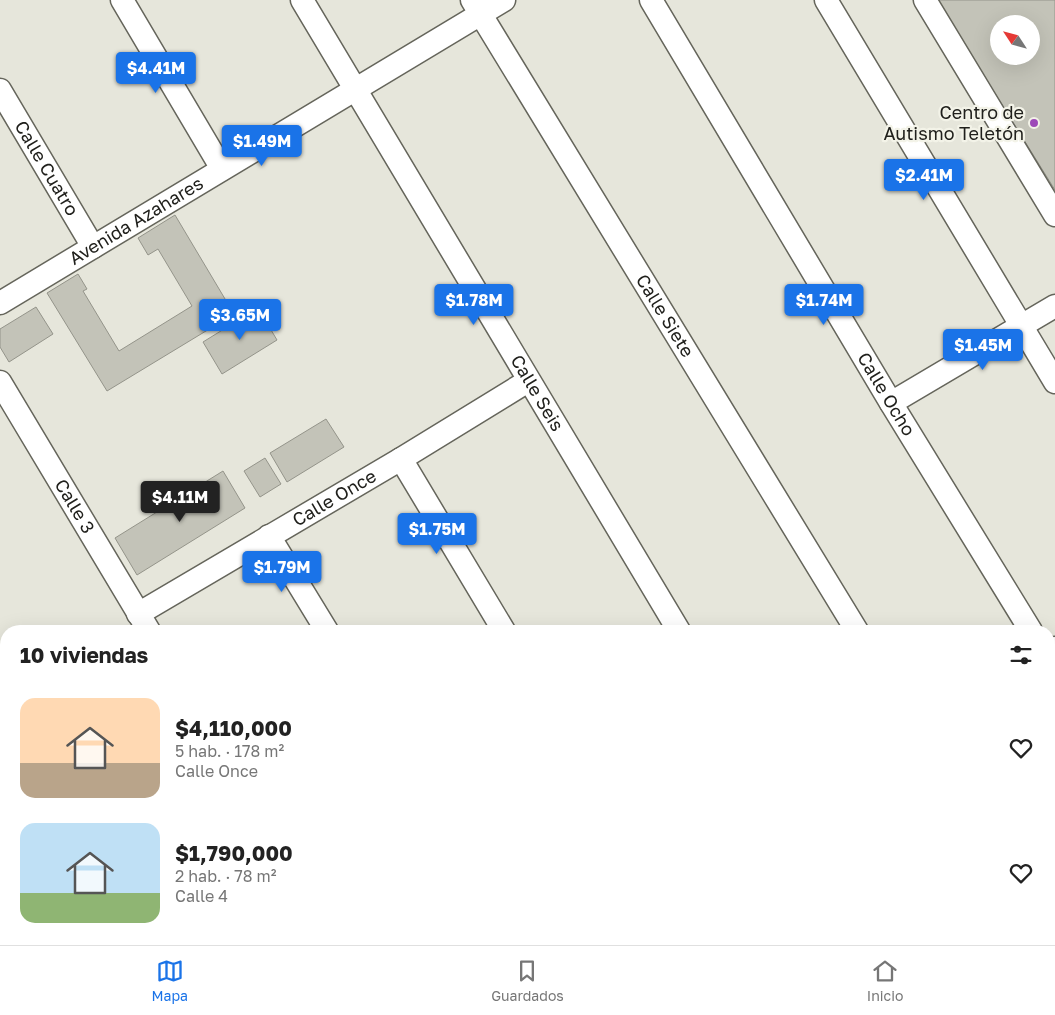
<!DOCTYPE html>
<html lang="es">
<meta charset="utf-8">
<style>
:root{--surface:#fff;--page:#f2f2f2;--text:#222;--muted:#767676;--line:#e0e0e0;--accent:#1a73e8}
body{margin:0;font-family:"Golos Text",sans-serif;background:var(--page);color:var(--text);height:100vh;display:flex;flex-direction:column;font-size:19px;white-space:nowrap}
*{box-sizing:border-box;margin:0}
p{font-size:16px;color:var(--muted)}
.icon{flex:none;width:28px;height:28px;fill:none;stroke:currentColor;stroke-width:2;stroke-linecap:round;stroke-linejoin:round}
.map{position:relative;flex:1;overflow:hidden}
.details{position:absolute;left:0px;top:625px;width:1055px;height:320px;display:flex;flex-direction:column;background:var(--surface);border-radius:20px 20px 0 0;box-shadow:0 5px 20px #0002}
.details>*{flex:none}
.needle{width:32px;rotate:306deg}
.fabs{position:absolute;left:990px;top:15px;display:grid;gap:10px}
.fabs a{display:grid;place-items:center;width:50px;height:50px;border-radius:50%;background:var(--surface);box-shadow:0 5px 20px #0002;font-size:25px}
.price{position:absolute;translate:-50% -42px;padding:0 11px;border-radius:5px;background:var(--accent);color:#fff;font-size:16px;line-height:32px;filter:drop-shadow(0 1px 2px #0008)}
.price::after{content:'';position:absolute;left:50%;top:30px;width:15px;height:11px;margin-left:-8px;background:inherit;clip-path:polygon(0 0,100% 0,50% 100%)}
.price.current{background:#222;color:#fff}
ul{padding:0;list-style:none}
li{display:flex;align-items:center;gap:15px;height:125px;padding:0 20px}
li span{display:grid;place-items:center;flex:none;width:140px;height:100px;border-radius:15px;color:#555}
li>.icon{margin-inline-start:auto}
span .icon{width:60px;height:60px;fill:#fffc;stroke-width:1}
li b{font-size:21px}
h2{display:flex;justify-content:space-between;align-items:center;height:60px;padding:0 20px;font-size:21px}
.tabs{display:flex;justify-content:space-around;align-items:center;height:70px;border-top:1px solid var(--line);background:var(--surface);font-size:14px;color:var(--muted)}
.tabs a{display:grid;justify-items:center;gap:2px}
.tabs .current{color:var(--accent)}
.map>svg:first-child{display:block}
.building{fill:#c3c3b8;stroke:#94948a;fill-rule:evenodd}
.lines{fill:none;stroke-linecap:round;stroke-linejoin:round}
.minor-casing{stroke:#65655b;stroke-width:25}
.minor{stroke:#fff;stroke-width:22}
.poi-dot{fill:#9d4ab8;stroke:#f3f3e8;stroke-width:2}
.labels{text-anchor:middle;stroke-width:4.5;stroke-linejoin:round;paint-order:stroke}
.poi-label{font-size:18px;fill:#20201c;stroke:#f3f3e8;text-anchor:end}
.street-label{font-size:18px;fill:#20201c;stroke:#f3f3e8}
</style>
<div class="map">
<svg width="1055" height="945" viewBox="0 0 1055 945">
<rect width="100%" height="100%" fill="#e6e6db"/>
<g class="building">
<path d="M937 0H1055V190ZM999 24H1031V56H999Z"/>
<path d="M175 215 234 314 107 391 47 293 78 274 87 289 83 291 119 351 192 306 158 249 148 255 138 238Z"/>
<path d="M36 307 53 334 9 362 0 347V329Z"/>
<path d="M258 308 277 340 222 374 203 342Z"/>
<path d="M326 419 344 447 287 482 270 453Z"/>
<path d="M265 458 281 484 260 497 244 471Z"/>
<path d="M223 471 245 508 137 575 115 538Z"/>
<path d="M879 939H918L922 945H869Z"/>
<path d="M935 939H968L972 945H939Z"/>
</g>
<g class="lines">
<g class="minor-casing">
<g id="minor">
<path d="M122 0 222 169"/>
<path id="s1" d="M302 0 679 631"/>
<path id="s2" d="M472 0 857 631"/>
<path id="s3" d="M651 0 891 403 1031 631"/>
<path d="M826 0 1055 382"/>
<path d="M925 0 1055 215"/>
<path id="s4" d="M0 90 93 247"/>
<path id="s5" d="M0 303 504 0"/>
<path id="s6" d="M0 382 149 631"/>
<path d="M891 403 1055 306"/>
<path d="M401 459 504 631"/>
<path d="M269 536 327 631"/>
<path id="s7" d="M138 614 401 459 528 381"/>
<path d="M1049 651 1055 648"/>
<path d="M0 673 6 683"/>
<path d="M160 939 164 945"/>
<path d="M337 939 341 945"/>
<path d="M513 939 517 945"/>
<path d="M743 939 746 945"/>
<path d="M998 939 1002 945"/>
<path d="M562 945 573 939"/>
</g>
</g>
<use href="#minor" class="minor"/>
</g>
<circle class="poi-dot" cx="1034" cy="123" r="5"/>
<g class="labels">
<g class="poi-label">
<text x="1024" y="119">Centro de<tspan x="1024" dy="21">Autismo Teletón</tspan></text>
</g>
<g class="street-label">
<text dy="6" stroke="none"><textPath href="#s4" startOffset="91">Calle Cuatro</textPath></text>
<text dy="6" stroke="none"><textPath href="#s5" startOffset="159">Avenida Azahares</textPath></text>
<text dy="6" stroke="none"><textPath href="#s2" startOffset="370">Calle Siete</textPath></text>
<text dy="6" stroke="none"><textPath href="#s1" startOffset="458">Calle Seis</textPath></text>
<text dy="6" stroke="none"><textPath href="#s3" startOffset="459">Calle Ocho</textPath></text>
<text dy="6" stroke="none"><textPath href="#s7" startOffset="228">Calle Once</textPath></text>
<text dy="6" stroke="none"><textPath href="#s6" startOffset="145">Calle 3</textPath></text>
</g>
</g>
</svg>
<div class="fabs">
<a><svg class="needle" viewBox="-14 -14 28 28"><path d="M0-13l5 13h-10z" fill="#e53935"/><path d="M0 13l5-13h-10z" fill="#767676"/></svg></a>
</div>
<b class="price" style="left:156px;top:94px">$4.41M</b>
<b class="price" style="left:262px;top:167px">$1.49M</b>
<b class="price" style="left:924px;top:201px">$2.41M</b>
<b class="price" style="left:474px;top:326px">$1.78M</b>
<b class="price" style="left:824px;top:326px">$1.74M</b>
<b class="price" style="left:240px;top:341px">$3.65M</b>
<b class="price" style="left:983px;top:371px">$1.45M</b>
<b class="price current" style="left:180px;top:523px">$4.11M</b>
<b class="price" style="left:437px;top:555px">$1.75M</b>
<b class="price" style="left:282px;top:593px">$1.79M</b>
<section class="details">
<h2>10 viviendas<svg class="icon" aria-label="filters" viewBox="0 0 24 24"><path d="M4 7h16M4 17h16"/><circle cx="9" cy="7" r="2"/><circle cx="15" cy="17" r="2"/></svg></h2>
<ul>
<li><span style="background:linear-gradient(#ffd9b3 65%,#b9a48a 0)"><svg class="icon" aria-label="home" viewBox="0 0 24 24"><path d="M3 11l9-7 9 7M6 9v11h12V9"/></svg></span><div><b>$4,110,000</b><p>5 hab. · 178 m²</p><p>Calle Once</p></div><svg class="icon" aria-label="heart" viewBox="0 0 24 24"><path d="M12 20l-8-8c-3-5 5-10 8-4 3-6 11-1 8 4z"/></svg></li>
<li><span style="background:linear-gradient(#bfe0f5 70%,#8fb573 0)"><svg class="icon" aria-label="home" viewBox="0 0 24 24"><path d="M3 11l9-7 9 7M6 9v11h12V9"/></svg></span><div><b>$1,790,000</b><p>2 hab. · 78 m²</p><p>Calle 4</p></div><svg class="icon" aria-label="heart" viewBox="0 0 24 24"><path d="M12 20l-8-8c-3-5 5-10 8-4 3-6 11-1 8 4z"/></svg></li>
</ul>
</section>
</div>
<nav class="tabs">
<a class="current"><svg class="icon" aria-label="map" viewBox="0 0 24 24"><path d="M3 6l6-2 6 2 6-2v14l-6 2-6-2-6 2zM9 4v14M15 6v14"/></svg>Mapa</a>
<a><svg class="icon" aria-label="saved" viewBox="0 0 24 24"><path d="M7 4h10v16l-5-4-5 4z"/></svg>Guardados</a>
<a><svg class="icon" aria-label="home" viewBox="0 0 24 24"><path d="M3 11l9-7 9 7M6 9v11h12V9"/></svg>Inicio</a>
</nav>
